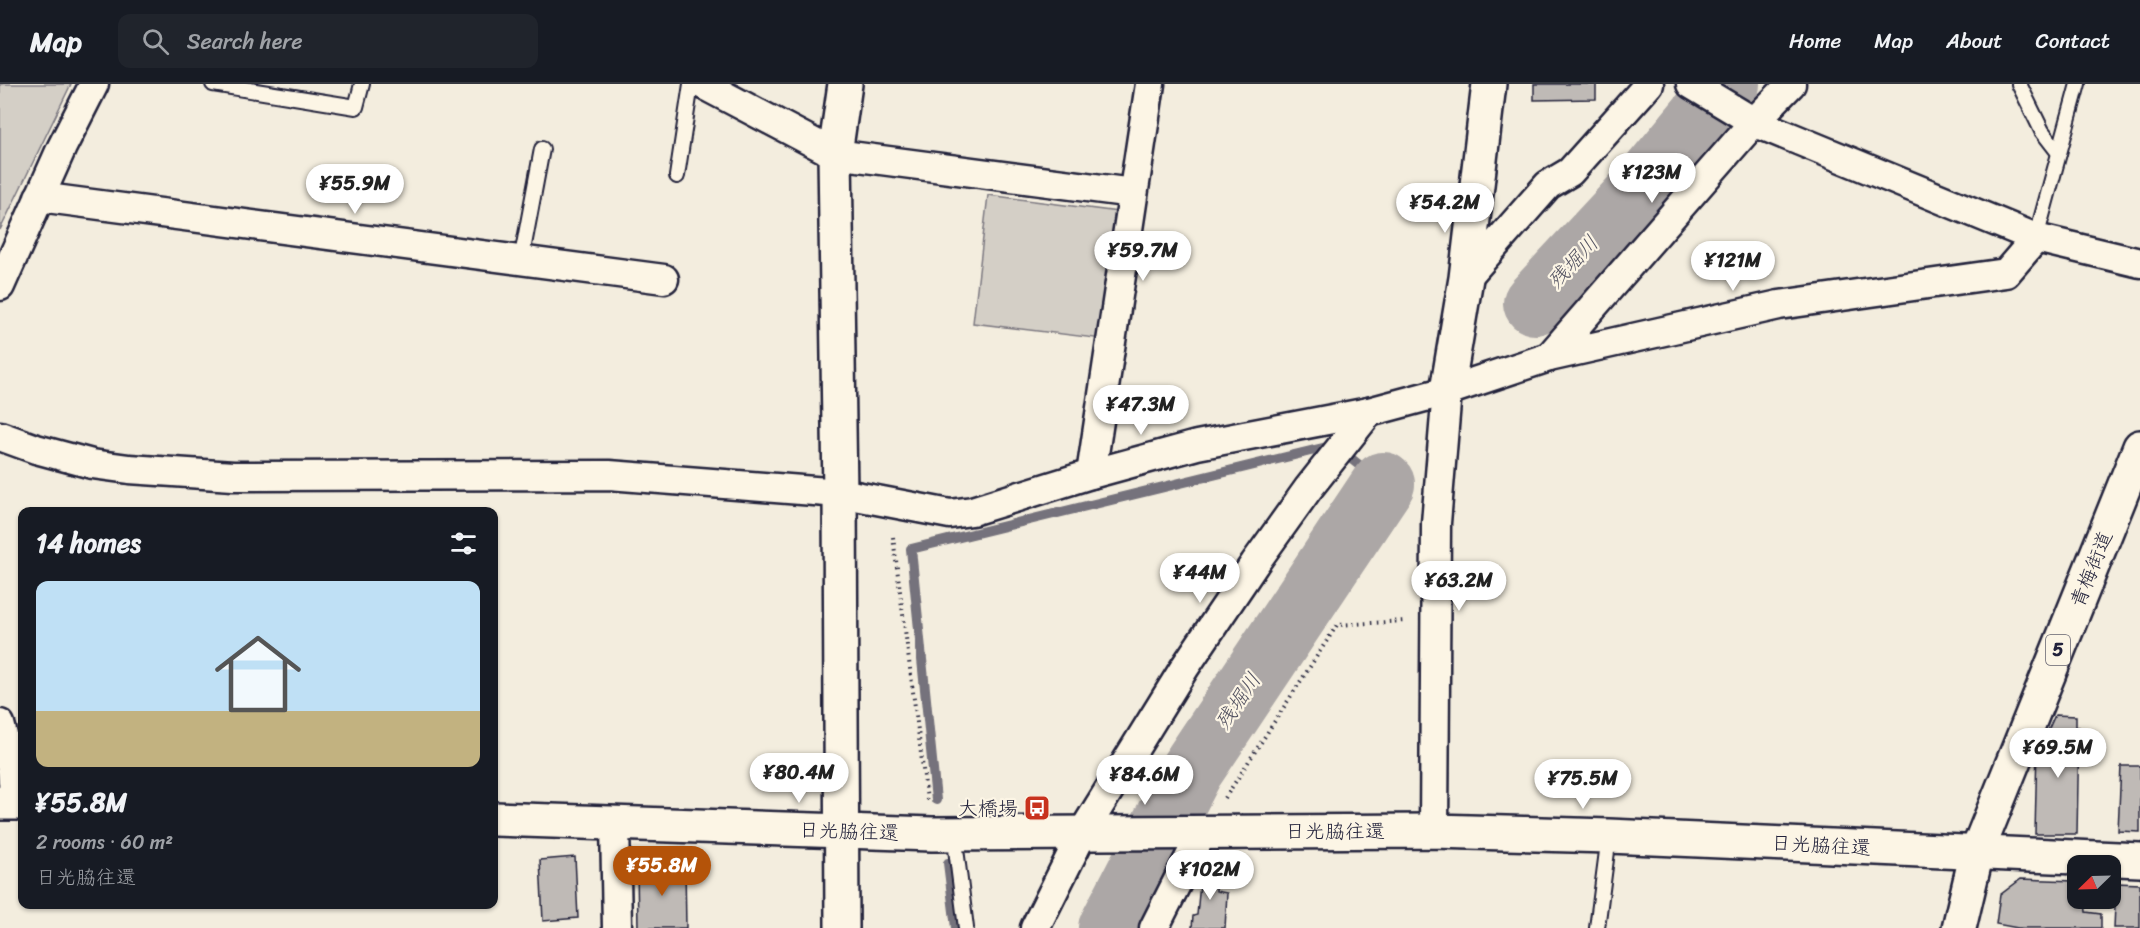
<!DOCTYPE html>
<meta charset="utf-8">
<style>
:root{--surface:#171b24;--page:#20242c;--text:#f1f3f6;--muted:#9ea1a6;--line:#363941;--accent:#b45309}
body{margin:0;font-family:Sriracha,"Klee One",sans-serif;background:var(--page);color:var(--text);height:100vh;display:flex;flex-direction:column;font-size:22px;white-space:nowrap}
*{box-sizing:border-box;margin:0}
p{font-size:20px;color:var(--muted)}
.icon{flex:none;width:33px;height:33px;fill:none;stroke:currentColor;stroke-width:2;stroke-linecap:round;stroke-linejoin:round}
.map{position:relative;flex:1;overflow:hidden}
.details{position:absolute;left:18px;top:423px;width:480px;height:402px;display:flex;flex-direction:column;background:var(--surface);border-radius:12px;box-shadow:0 2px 4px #0004}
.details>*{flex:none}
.needle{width:39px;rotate:247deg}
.controls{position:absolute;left:2067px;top:771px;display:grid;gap:12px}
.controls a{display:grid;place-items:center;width:54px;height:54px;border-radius:12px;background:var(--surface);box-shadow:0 2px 4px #0004;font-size:30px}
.price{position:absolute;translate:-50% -51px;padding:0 14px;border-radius:21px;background:#fff;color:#222;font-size:20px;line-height:39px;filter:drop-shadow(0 2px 3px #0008)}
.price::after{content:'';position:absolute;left:50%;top:36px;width:18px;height:14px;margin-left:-9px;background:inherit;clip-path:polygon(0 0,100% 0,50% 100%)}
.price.active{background:var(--accent);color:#fff}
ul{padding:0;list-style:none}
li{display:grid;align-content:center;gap:12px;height:318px;padding:0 18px}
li+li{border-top:2px solid var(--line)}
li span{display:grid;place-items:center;height:186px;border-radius:12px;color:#555}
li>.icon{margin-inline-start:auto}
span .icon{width:108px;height:108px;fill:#fffc;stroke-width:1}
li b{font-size:26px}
h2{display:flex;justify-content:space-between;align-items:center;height:72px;padding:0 18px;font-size:26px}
header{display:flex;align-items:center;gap:36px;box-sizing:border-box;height:84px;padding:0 30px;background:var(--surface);border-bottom:2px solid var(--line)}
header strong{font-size:28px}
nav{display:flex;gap:33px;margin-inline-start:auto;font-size:21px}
.search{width:420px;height:54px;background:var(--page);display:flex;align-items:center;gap:15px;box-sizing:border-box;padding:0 21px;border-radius:12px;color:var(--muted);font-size:22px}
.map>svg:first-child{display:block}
.green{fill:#d4cfc6;stroke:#7b7880;stroke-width:1.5}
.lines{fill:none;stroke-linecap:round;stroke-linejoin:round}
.stream{stroke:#75727b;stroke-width:10}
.river{stroke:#aca7a6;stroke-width:64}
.building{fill:#bfbab6;stroke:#22223b;stroke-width:1.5}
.lane-casing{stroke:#22223b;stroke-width:18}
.street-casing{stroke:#22223b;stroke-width:33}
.secondary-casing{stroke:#22223b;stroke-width:38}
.primary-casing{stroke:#22223b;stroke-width:38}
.path{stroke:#22223b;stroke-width:4;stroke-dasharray:1.5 4.5;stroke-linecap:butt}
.lane{stroke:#fcf5e5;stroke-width:14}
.street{stroke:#fcf5e5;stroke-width:28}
.secondary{stroke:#fcf5e5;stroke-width:33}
.primary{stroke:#fcf5e5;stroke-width:33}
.labels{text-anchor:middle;stroke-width:4.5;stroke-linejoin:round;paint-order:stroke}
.shield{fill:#fcf5e5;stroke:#63616e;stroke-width:1.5}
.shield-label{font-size:18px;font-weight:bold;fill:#22223b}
.street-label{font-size:20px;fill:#22223b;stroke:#fcf5e5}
.poi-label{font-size:20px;fill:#22223b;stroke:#fcf5e5;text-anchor:end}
.water-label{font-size:21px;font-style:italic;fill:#525160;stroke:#fcf5e5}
</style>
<header>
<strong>Map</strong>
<div class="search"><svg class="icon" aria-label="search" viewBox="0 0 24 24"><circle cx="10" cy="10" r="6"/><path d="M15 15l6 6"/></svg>Search here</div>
<nav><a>Home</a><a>Map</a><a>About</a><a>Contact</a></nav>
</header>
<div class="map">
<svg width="2140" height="844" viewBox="0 0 2140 844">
<rect width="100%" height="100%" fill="#f3edde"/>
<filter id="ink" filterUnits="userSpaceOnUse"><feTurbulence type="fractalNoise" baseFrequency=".0167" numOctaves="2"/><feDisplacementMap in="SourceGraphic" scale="12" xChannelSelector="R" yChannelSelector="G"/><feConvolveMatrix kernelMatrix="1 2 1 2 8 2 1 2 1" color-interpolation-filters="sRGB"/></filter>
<g filter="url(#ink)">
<g class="green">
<path d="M0 0H71L0 146Z"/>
<path d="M988 111 1118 128 1103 255 973 239Z"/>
</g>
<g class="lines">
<g class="stream">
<path d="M1349 373 1383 400"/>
<path d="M936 716 911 465 1331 362"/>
<path d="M948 779 956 844"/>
</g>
<g class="river">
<path d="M1535 219 1644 102 1728 0"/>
<path d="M1110 844 1191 687 1383 400"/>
</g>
</g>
<g class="building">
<path d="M1534 0H1596V15L1534 16Z"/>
<path d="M2055 631 2076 632V643H2079L2077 750H2035L2037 663H2043V653H2045Z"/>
<path d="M2121 682H2140V748L2118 747Z"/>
<path d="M575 773 578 834 543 837 540 776Z"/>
<path d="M1202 779H1218L1216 807 1227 809 1225 844H1192L1193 832 1197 831Z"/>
<path d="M637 783H685L686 844H638Z"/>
<path d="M2021 795 2075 797 2078 814H2085L2086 828 2101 830V844H2018L1996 840 2000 811Z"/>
<path d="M2116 799 2140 800V844H2114Z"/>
</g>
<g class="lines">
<g class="lane-casing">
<g id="lane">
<path d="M213 0 356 23 362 0"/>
<path d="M2019 0 2042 47 2059 69"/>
<path d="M677 92 691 0"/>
<path d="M2036 154 2078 0"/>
<path d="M521 177 542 65"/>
<path d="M954 749 966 844"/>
<path d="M1597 844 1609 752"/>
</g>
</g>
<g class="street-casing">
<g id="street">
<path d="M702 0 835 70 1133 109"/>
<path d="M1691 0 1754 38 2036 154 2140 179"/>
<path d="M39 113 664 195"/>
<path d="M1466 194 1548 101 1570 88 1649 0"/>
<path d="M0 202 62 63 94 0"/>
<path d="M1549 273 1754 38 1791 0"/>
<path d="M0 352 36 365 92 380 129 385 233 392 609 391 840 409 950 430 972 427 1091 390 1197 361 1369 328 1447 307 1549 273 1779 221 2006 189 2036 154"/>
<path d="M1091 390 1150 0"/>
<path d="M0 640 12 686 15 719"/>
<path d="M615 739 617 844"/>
<path d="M1434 747 1436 439 1447 307"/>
<path d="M1035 844 1083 748 1185 583 1255 479 1308 405 1369 328"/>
<path d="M1154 844 1203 747"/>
</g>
</g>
<g class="secondary-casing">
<g id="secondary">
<path d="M1447 307 1466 194 1489 0"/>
<path d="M0 719H22"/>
<path d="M494 735 932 750 1434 747 1609 752 2140 776"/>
<path d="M842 844 840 409 835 70 845 0"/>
</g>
</g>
<g class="primary-casing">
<path id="primary" d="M1959 844 1977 768 2140 363"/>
</g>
<g class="path">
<path d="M893 453 927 716"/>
<path d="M1225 714 1337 541 1405 537"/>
</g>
<use href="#lane" class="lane"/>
<use href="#street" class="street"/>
<use href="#secondary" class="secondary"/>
<use href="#primary" class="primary"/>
</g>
</g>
<defs>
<g id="bus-square" transform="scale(1.35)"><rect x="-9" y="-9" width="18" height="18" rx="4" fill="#c8321e" stroke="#fcf5e5"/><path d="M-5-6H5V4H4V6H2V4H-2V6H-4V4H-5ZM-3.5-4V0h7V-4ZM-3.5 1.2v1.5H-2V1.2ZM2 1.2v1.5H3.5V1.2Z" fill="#fff"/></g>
</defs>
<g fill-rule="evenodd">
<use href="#bus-square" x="1037" y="724"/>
</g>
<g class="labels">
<rect class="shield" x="2046" y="551" width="24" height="30" rx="4.5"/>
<g class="shield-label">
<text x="2058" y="572">5</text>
</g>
<g class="street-label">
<text transform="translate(2091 485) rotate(-68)" y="7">青梅街道</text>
<text transform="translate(849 747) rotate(2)" y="7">日光脇往還</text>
<text x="1335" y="754">日光脇往還</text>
<text transform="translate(1821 761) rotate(3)" y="7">日光脇往還</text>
</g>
<g class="poi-label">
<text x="1018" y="731">大橋場</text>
</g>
<g class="water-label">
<text transform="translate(1573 178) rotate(-47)" y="7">残堀川</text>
<text transform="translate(1238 617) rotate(-56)" y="7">残堀川</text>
</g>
</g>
</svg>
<div class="controls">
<a><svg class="needle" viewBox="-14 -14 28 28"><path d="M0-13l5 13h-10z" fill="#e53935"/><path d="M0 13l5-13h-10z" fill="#9ea1a6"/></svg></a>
</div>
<b class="price" style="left:1652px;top:120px">¥123M</b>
<b class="price" style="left:355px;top:131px">¥55.9M</b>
<b class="price" style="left:1445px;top:150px">¥54.2M</b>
<b class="price" style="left:1143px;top:198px">¥59.7M</b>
<b class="price" style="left:1733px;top:208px">¥121M</b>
<b class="price" style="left:1141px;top:352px">¥47.3M</b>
<b class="price" style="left:1200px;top:520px">¥44M</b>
<b class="price" style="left:1459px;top:528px">¥63.2M</b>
<b class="price" style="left:2058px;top:695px">¥69.5M</b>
<b class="price" style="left:799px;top:720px">¥80.4M</b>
<b class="price" style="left:1145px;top:722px">¥84.6M</b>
<b class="price" style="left:1583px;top:726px">¥75.5M</b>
<b class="price active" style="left:662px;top:813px">¥55.8M</b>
<b class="price" style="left:1210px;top:817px">¥102M</b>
<section class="details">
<h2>14 homes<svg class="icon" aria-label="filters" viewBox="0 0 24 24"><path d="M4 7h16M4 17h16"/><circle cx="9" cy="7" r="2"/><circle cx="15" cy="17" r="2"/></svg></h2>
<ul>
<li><span style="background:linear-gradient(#bfe0f5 70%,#c2b280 0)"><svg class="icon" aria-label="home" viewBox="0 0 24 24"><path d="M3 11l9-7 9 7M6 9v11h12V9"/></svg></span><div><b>¥55.8M</b><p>2 rooms · 60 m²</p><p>日光脇往還</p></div></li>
</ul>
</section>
</div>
